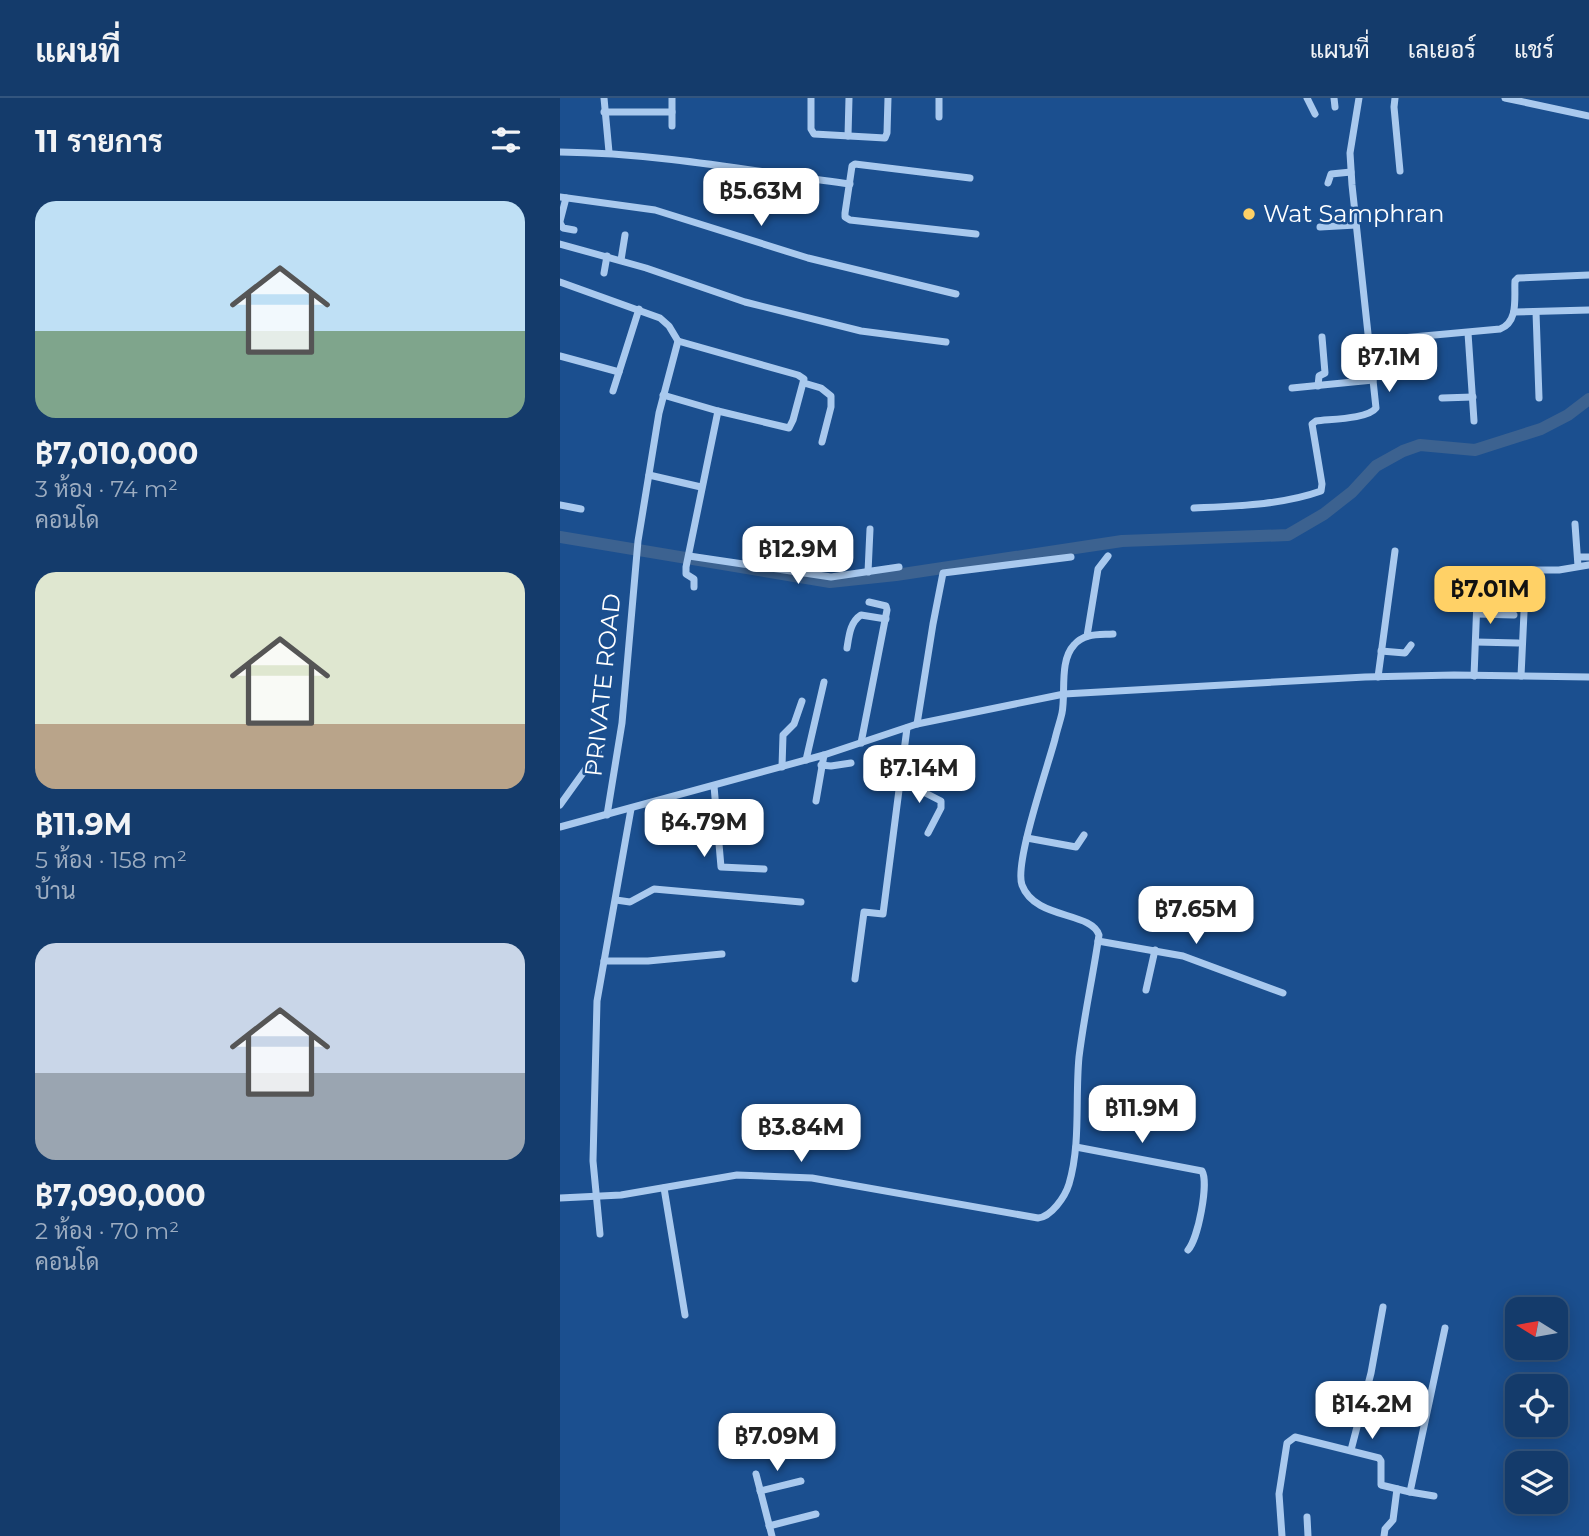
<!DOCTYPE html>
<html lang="th">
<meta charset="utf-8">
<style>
:root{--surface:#143b6b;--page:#1d4271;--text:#f1f3f6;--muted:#9dadc1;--line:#33557e;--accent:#ffd166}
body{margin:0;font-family:Montserrat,Sarabun,sans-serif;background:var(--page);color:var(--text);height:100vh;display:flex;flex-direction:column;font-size:26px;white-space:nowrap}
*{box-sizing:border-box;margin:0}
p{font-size:23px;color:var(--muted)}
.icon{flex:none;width:38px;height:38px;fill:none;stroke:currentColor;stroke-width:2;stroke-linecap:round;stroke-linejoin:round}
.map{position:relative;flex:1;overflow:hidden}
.sheet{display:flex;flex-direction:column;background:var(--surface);width:560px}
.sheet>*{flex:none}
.needle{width:46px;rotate:281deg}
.tools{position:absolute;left:945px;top:1199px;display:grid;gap:14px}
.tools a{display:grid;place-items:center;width:63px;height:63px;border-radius:14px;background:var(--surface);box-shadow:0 4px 18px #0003,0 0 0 2px var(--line);font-size:35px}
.price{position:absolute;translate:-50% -60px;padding:0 16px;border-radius:14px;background:#fff;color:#222;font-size:23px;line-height:46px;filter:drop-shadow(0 2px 4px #0008)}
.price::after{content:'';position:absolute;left:50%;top:42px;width:21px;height:16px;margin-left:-10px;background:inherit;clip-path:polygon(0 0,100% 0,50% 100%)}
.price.on{background:var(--accent);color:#111}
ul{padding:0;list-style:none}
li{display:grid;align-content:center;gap:14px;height:371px;padding:0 35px}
li span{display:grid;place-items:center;height:217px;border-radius:21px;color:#555}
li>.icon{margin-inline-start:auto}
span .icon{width:126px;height:126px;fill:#fffc;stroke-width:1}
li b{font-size:30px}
h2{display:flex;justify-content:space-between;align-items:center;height:84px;padding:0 35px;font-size:30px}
header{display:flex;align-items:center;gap:42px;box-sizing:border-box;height:98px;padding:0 35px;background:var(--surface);border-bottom:2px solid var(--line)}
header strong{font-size:33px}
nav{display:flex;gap:38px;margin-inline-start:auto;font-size:24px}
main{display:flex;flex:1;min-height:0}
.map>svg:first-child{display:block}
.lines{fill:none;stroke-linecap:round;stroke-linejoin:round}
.river{stroke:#3c6290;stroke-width:12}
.minor{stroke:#a9c9ee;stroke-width:7}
.poi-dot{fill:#ffd166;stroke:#1b4f8f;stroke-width:2.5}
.labels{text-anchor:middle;stroke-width:5;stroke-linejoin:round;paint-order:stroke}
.poi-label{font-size:24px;fill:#fff;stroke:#1b4f8f;text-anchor:start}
.street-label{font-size:24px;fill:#fff;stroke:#1b4f8f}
</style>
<header>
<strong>แผนที่</strong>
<nav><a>แผนที่</a><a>เลเยอร์</a><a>แชร์</a></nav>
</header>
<main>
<section class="sheet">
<h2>11 รายการ<svg class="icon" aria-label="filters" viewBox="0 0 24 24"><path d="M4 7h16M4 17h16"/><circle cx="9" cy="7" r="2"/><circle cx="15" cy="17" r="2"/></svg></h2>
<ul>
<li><span style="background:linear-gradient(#bfe0f5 60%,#7fa58c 0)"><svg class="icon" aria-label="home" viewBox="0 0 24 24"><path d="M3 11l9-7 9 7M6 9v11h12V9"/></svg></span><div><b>฿7,010,000</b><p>3 ห้อง · 74 m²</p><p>คอนโด</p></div></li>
<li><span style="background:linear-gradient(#dfe7d0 70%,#b9a48a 0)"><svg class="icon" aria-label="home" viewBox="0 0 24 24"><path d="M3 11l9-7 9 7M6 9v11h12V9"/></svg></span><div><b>฿11.9M</b><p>5 ห้อง · 158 m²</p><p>บ้าน</p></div></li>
<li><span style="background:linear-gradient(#c9d6e8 60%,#9aa5b1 0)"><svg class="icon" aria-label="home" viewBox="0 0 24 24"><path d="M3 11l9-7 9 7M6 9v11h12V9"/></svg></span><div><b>฿7,090,000</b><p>2 ห้อง · 70 m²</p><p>คอนโด</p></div></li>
</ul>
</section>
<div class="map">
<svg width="1029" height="1438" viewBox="0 0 1029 1438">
<rect width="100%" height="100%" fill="#1b4f8f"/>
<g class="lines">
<path class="river" d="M0 439 270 484 336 477 562 443 728 437 764 416 792 394 816 368 843 353 860 347 915 352 981 331 1008 317 1029 301"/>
<g class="minor">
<path d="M44 0 49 54"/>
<path d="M251 0V31L254 36 325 40 327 35 328 0"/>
<path d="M747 0 755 16"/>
<path d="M774 0 775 9"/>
<path d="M835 0 834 9 840 73"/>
<path d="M945 0 1029 18"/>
<path d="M44 14H112"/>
<path d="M379 19V0"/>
<path d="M112 28V0"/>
<path d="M288 38 289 0"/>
<path d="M0 54C97 55 193 73 290 86"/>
<path d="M410 80 295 66 292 68 285 115V119L290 122 416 136"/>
<path d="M768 85 771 76 791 74"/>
<path d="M0 99 95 112 248 160 396 196"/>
<path d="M0 123 6 100"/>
<path d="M0 125 3 130 14 132"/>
<path d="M760 129 796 127"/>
<path d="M0 146 86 170 185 204 301 233 386 244"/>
<path d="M61 162 65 137"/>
<path d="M44 175 47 158"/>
<path d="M0 184 100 220 109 228 118 243 99 315 78 443 62 625 47 717"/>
<path d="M954 214 1029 212"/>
<path d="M976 214 979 300"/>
<path d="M908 235 914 323"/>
<path d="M118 243 238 277 244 281 233 322 229 330 158 313"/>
<path d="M809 243 940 231C959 224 954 199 955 183L958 180 1029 177"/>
<path d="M0 258 59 274"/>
<path d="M244 285 261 290 271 298V309L262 344"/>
<path d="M758 288 759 278 765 275 762 239"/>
<path d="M732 290 813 282"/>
<path d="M53 293 79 211"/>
<path d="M103 297 158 313 126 469V476L134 481V489"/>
<path d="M882 300 913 299"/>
<path d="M89 377 141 389"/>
<path d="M0 407 21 411"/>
<path d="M634 410C676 408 722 407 761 393L762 386 752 326 756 323C770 321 808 321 816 310L792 87 790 55 799 0"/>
<path d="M1015 426 1018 468"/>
<path d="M129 458 271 479 339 469"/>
<path d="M1018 459H1029"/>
<path d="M308 474 310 431"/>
<path d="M918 486 955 487"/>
<path d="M917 516 954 517"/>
<path d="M527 538 538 471 548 458"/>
<path d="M916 544 958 545"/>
<path d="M287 550C289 538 290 524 301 517L326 521"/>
<path d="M821 553 845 555 851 547"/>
<path d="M914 578 918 477"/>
<path d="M961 578 966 472H999L1029 467"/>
<path d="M818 579 835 453"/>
<path d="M357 626 373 526 383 475 511 459"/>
<path d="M301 645 327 512 326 508 309 504"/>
<path d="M246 662 264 584"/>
<path d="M261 667 271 668 291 665"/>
<path d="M222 669 223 637 234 626 242 603"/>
<path d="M340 682 381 703V710L368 735"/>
<path d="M154 688 161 769 204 771"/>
<path d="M256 703 264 657"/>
<path d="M0 707 38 654"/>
<path d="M0 729 264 657 357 626 504 596 805 579 894 577 1029 579"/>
<path d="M467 740 516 749 524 737"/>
<path d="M56 802 70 804 94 791 241 804"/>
<path d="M538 843 623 858 723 895"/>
<path d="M44 863H88L162 856"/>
<path d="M295 881 304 814 323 816 347 630"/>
<path d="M586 892 595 852"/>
<path d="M516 1049 642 1073C649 1085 638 1141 628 1152"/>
<path d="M104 1090 125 1217"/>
<path d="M0 1100 61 1097 177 1077 252 1080 478 1120C491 1119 505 1099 509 1086 521 1045 515 1001 519 959 524 918 533 878 539 837 531 813 475 822 462 787 454 765 488 668 495 641 497 632 500 624 502 615 506 595 499 563 514 547 524 535 539 537 553 536"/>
<path d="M40 1136 33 1063 37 903 71 711"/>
<path d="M791 1352 811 1275 823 1209"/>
<path d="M196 1376 212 1438"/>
<path d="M200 1393 241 1383"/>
<path d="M850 1394 874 1398"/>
<path d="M747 1419 748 1438"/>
<path d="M209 1428 256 1416"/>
<path d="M722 1438 719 1396 727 1345 735 1339 819 1360 821 1363V1387L850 1394 885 1230"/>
<path d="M824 1438 825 1431 833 1422 837 1391"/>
</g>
</g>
<circle class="poi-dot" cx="689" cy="116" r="7"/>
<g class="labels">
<g class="poi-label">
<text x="703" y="124">Wat Samphran</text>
</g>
<g class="street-label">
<text transform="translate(43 587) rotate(-84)" y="8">PRIVATE ROAD</text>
</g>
</g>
</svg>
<div class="tools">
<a><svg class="needle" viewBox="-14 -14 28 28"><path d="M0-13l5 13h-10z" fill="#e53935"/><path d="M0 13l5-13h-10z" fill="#9dadc1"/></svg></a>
<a><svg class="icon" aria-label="locate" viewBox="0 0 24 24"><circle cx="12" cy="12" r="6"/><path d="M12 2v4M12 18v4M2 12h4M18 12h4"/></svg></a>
<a><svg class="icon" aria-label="layers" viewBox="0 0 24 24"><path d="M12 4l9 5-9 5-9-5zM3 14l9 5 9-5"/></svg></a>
</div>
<b class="price" style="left:201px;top:130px">฿5.63M</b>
<b class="price" style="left:829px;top:296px">฿7.1M</b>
<b class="price" style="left:238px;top:488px">฿12.9M</b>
<b class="price on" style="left:930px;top:528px">฿7.01M</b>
<b class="price" style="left:359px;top:707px">฿7.14M</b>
<b class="price" style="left:144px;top:761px">฿4.79M</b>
<b class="price" style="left:636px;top:848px">฿7.65M</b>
<b class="price" style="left:582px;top:1047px">฿11.9M</b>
<b class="price" style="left:241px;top:1066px">฿3.84M</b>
<b class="price" style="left:812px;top:1343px">฿14.2M</b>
<b class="price" style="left:217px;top:1375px">฿7.09M</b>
</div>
</main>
